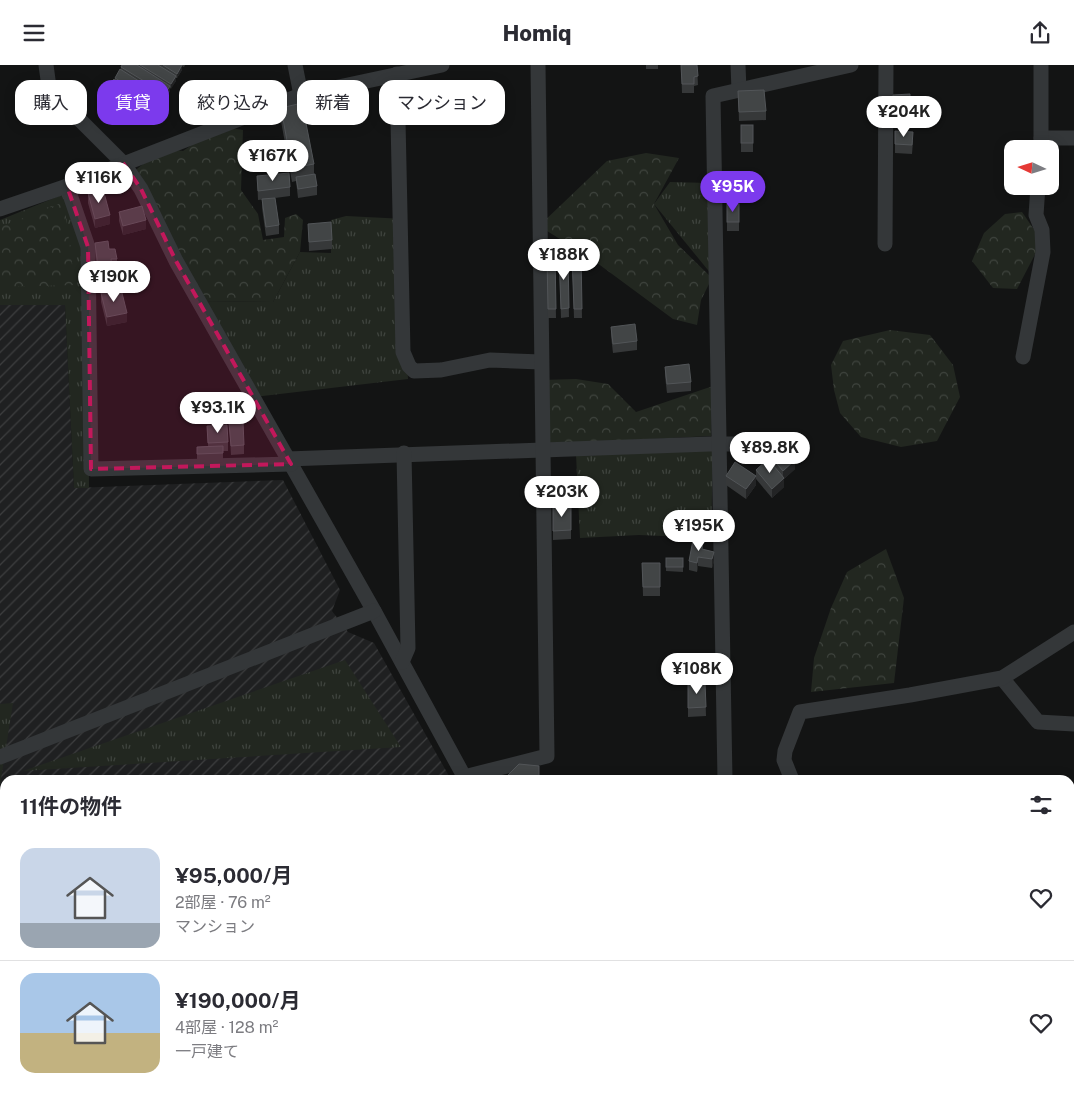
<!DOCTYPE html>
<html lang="ja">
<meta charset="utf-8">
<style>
:root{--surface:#fff;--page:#f7f7f7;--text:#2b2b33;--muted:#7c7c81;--line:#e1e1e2;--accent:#7c3aed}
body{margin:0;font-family:"Public Sans","Noto Sans JP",sans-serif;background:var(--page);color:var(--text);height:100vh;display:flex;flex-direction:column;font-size:19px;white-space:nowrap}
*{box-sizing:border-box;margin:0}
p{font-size:16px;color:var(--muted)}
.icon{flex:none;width:28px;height:28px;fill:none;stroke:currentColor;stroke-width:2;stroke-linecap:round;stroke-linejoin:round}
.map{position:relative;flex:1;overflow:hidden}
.panel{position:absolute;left:0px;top:710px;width:1075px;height:321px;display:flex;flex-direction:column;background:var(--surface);border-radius:15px 15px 0 0;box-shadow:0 2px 12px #0003}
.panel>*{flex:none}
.hud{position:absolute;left:15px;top:15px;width:500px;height:45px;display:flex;gap:10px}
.needle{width:32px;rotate:274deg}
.controls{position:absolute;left:1004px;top:75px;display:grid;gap:10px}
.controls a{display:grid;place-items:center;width:55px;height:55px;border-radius:10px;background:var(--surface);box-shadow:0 2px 12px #0003;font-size:25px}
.price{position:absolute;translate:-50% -42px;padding:0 11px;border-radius:18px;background:#fff;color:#222;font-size:16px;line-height:32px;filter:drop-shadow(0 1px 2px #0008)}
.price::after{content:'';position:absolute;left:50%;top:30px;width:15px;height:11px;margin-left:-8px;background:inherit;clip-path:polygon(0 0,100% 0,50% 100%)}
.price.on{background:var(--accent);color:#fff}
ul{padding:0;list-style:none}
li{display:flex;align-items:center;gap:15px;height:125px;padding:0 20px}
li+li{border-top:1px solid var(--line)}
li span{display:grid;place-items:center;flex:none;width:140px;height:100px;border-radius:15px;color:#555}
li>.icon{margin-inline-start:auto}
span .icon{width:60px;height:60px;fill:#fffc;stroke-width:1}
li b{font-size:21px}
h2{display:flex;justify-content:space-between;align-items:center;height:60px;padding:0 20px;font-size:21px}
.chip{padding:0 18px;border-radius:15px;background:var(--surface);box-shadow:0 2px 12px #0003;font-size:18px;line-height:45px}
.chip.on{background:var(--accent);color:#fff}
header{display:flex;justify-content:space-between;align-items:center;height:65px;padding:0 20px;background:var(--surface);font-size:22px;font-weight:800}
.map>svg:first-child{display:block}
.industrial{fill:url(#industrial-furrows)}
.grass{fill:url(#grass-tufts)}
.forest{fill:url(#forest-crowns)}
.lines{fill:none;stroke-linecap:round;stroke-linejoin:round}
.minor{stroke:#343739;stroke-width:15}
.wall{fill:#363839}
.shaded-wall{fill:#232425}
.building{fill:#424546;stroke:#525558}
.marked{fill:#c2185b;fill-opacity:0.2;stroke:#c2185b;stroke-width:4;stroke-dasharray:10 6;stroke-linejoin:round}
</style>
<header><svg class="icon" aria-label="menu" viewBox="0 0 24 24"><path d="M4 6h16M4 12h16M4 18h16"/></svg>Homiq<svg class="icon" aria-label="share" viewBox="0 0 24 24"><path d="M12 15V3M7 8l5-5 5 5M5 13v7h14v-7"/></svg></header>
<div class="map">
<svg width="1074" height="1031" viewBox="0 0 1074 1031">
<defs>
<pattern id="industrial-furrows" width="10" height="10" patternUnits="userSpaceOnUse" patternTransform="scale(1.25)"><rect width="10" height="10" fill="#1f2021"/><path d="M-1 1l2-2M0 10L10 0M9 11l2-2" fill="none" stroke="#3d3e3f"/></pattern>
<pattern id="grass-tufts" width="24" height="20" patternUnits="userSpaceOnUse" patternTransform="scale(1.25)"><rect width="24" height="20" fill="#222720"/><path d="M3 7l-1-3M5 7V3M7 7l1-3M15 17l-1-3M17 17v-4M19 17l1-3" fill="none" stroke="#3f443e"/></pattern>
<pattern id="forest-crowns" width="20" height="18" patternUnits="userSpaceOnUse" patternTransform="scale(1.25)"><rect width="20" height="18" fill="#222720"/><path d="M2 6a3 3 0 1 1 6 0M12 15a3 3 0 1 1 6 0" fill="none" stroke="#3f443e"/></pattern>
</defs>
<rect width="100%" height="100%" fill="#131414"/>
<path class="industrial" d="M0 240H65L74 423 283 415 340 525 332 546 348 567 374 578 449 711 319 715H5V724H0Z"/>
<g class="grass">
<path d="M670 117 710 118 712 210 654 139Z"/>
<path d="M64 129 88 190 89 423H74L65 240H0V155Z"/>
<path d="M346 151 405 154 401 182 408 314 253 332 199 236 273 237 300 187 331 188V155Z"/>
<path d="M713 385 711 473 639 470 580 473 576 389Z"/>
<path d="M345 595 401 682 23 706Z"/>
<path d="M13 638 0 720V639Z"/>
</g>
<g class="forest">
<path d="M219 61 243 65 241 125 258 149 263 175 284 172 285 153 296 149 303 155 300 187 273 237 199 236 131 109 162 83 183 86Z"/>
<path d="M646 88 679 93 654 139 678 180 712 213 701 235 697 260 673 254 589 192 539 161 607 96Z"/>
<path d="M64 137 75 220 0 222V162Z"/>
<path d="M1022 147 1042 176 1017 224 993 223 972 196 984 168 1005 149Z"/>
<path d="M890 265 930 270 953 300 960 332 937 376 901 382 861 372 840 348 834 325 831 300 843 276Z"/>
<path d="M576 314 608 319 636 347 713 321 711 371 547 379 541 315Z"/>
<path d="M886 484 904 533 894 618 811 627 814 593 831 543 847 507Z"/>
</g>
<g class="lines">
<g class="minor">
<path d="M46 0 49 22 58 33 123 98 141 124 176 196 374 546 466 715"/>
<path d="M295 0 301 30"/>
<path d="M738 0 739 25"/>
<path d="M397 9 403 287 409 301 414 306 441 305 490 295 541 297"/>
<path d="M1041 73H1074"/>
<path d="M1041 84V0"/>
<path d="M67 121 88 182 91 404 291 399"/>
<path d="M0 144 67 121 301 30 442 0"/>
<path d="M885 179 886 0"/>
<path d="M1023 292 1043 187 1042 165 1036 150 1038 121"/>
<path d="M287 394 710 379H779"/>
<path d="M402 597 408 583 404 388"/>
<path d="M1002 613 1038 657 1074 659"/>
<path d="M0 692 374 546"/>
<path d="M464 712 547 691 538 0"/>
<path d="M725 715 713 31 851 0"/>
<path d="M792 715 784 695 785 686 800 647 910 630 1002 613 1074 567"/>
<path d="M1070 774H1074"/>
<path d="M0 806H5"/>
<path d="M1070 931H1074"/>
<path d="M107 1026 108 1031"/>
<path d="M264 1026 265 1031"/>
<path d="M419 1026V1031"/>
<path d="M518 1026V1031"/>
<path d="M728 1026V1031"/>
<path d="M904 1031V1026"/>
</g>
</g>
<g class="wall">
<path d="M122 0H185L184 2 182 1V5L177 13H176V16L170 24V26L165 34 164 33V37L158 45 157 44V46L152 54 108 27V22L115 15V13L121 5V2Z"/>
<rect x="646" y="0" width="12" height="4"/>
<path d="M681 0H697L698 20 694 21V28H682Z"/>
<path d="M738 26 766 46V55L739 56Z"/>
<path d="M910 29V63H894L893 30Z"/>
<path d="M281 43 314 99V109L317 121V130L298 133 296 116 292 117 281 56Z"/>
<rect x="741" y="60" width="12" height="27"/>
<path d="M895 66 913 76 912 89 895 88Z"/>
<path d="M105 108 125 125 110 129 105 117Z"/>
<path d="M257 111 290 122V131L275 133 279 160V169L266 171 262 143V134H268L258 135Z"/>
<rect x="725" y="114" width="18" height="22"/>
<path d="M88 128 110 159 95 163 88 138Z"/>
<rect x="727" y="139" width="12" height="27"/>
<path d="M119 147 146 164 123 170 119 156Z"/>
<path d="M308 159 332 175V184L309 186Z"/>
<path d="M95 178 109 184 117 194V203H113V217L99 219 95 187Z"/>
<path d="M568 190 569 252 561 253 559 191Z"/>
<path d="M547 191H555L556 253H548Z"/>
<path d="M572 191H581L582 253H574Z"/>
<path d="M101 228 127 257 107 261 101 237Z"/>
<path d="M611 262 637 276V285L613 288 611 271Z"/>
<path d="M665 302 691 317V326L667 328 665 311Z"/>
<path d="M229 358 244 380V389L231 390Z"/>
<path d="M207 361 228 377V386H223V397L197 398V382L208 381Z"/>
<path d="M767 387 795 404 784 414V422L772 433 756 414V405L767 395Z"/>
<path d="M726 411 756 420 746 434 726 420Z"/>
<path d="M553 441H571V474L553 475Z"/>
<path d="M703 485 714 496 712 503 698 501 697 507 689 505V496Z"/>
<path d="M666 493H683V507L666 506Z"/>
<path d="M642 498H660V531H643Z"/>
<path d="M688 618H705L706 651 688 652Z"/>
<path d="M1074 779V805H1072L1073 837H1070V780Z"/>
<path d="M847 1026H890V1029L847 1028Z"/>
</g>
<g class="shaded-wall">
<path d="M182 0V5L177 13V9Z"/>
<path d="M176 11V16L171 24V19Z"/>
<path d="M170 21V26L165 34V29Z"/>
<path d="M164 32V37L158 45V40Z"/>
<path d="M157 42V46L152 54V50Z"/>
<path d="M125 116V125L110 129V120Z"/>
<path d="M110 150V159L95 163V154Z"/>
<path d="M146 155V164L123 170V161Z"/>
<path d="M127 248V257L107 261V252Z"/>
<path d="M795 395V404L784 414V422L772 433V424L783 414V406Z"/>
<path d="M756 411V420L746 434V424Z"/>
<path d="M714 487V496L712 503V494Z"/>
<path d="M698 492V501L697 507V498Z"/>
</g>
<g class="building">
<path d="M122 0H137L170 21 165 29 121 2Z"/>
<path d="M140 0H158L176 11 171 19Z"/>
<path d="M163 0H182L177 9Z"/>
<path d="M681 0H697L698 11 694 12V19H682Z"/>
<path d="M120 4 164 32 158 40 115 13Z"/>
<path d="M114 14 157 42 152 50 108 22Z"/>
<path d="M764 25 766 46 739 47 738 26Z"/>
<path d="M910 29V54H894L893 30Z"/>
<path d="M302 38 314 99 292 103 281 43Z"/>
<rect x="741" y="60" width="12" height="18"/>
<path d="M895 66 913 67 912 80 895 79Z"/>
<path d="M119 103 125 116 110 120 105 108Z"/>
<path d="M289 108 290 122 258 126 257 111Z"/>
<path d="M315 109 317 121 298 124 296 112Z"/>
<rect x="725" y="114" width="18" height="13"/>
<path d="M103 124 110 150 95 154 88 128Z"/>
<path d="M275 133 279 160 266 162 262 134Z"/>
<rect x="727" y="139" width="12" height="18"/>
<path d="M142 141 146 155 123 161 119 147Z"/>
<path d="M331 157 332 175 309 177 308 159Z"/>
<path d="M108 176 109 184H115L117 194H111L113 208 99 210 95 178Z"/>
<path d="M568 190 569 243 561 244 559 191Z"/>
<path d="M547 191H555L556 244H548Z"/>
<path d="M572 191H581L582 244H574Z"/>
<path d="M121 224 127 248 107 252 101 228Z"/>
<path d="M635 259 637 276 613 279 611 262Z"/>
<path d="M689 299 691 317 667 319 665 302Z"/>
<path d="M243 357 244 380 231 381 229 358Z"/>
<path d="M227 360 228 377 208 378 207 361Z"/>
<path d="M779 376 795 395 783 406 767 387Z"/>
<path d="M223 381V388L197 389V382Z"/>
<path d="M768 394 784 413 772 424 756 405Z"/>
<path d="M735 397 756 411 746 424 726 411Z"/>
<path d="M553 441H571V465L553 466Z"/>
<path d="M693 475 703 477 702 484 714 487 712 494 698 492 697 498 689 496Z"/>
<rect x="666" y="493" width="17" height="9"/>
<path d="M642 498H660V522H643Z"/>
<path d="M688 618H705L706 642 688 643Z"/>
<path d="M519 699 539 701V715H505V713Z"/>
<path d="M1074 779V796H1070V780Z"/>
<path d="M1070 803H1072L1073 828H1070Z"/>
<path d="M849 1030 879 1031H849Z"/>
</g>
<path class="marked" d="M123 98 141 124 176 196 291 399 91 404 88 182 67 121Z"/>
</svg>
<div class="controls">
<a><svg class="needle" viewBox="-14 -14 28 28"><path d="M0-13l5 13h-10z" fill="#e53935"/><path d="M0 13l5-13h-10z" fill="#7c7c81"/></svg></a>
</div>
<b class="price" style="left:904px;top:73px">¥204K</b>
<b class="price" style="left:273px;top:117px">¥167K</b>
<b class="price" style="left:99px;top:139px">¥116K</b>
<b class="price on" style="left:733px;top:148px">¥95K</b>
<b class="price" style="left:564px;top:216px">¥188K</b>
<b class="price" style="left:114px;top:238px">¥190K</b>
<b class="price" style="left:218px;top:369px">¥93.1K</b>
<b class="price" style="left:770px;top:409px">¥89.8K</b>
<b class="price" style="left:562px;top:453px">¥203K</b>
<b class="price" style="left:699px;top:487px">¥195K</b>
<b class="price" style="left:697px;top:630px">¥108K</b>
<div class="hud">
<a class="chip">購入</a>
<a class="chip on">賃貸</a>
<a class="chip">絞り込み</a>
<a class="chip">新着</a>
<a class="chip">マンション</a>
</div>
<section class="panel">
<h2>11件の物件<svg class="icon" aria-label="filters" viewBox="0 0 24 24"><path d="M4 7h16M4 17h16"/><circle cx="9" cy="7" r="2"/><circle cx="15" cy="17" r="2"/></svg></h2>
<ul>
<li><span style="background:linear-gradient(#c9d6e8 75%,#9aa5b1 0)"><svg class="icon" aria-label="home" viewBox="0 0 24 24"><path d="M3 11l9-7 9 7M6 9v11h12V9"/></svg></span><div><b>¥95,000/月</b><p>2部屋 · 76 m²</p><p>マンション</p></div><svg class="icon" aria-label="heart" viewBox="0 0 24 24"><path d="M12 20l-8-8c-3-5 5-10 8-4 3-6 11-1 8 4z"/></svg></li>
<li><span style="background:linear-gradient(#a9c7e8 60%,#c2b280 0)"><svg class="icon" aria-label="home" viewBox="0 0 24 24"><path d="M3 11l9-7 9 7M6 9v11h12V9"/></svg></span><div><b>¥190,000/月</b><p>4部屋 · 128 m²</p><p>一戸建て</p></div><svg class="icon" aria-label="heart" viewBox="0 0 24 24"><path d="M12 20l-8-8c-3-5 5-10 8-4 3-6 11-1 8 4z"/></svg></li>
</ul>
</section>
</div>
